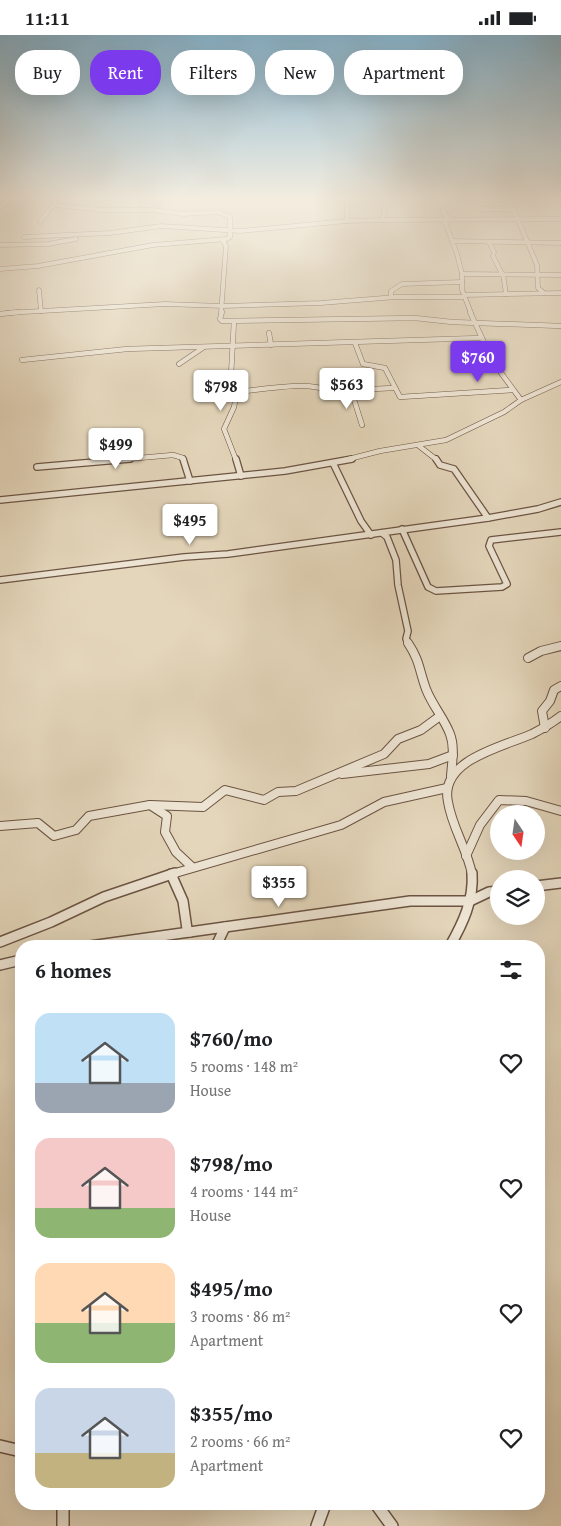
<!DOCTYPE html>
<meta charset="utf-8">
<style>
:root{--surface:#fff;--page:#f2f2f2;--text:#202124;--muted:#757577;--accent:#7c3aed}
body{margin:0;font-family:"Gentium Book Plus",serif;background:var(--page);color:var(--text);height:100vh;display:flex;flex-direction:column;font-size:19px;white-space:nowrap}
*{box-sizing:border-box;margin:0}
p{font-size:16px;color:var(--muted)}
.icon{flex:none;width:28px;height:28px;fill:none;stroke:currentColor;stroke-width:2;stroke-linecap:round;stroke-linejoin:round}
.map{position:relative;flex:1;overflow:hidden}
.side{position:absolute;left:15px;top:905px;width:530px;height:570px;display:flex;flex-direction:column;background:var(--surface);border-radius:20px;box-shadow:0 5px 20px #0002}
.side>*{flex:none}
.hud{position:absolute;left:15px;top:15px;width:531px;height:45px;display:flex;gap:10px}
.needle{width:32px;rotate:167deg}
.fabs{position:absolute;left:490px;top:770px;display:grid;gap:10px}
.fabs a{display:grid;place-items:center;width:55px;height:55px;border-radius:50%;background:var(--surface);box-shadow:0 5px 20px #0002;font-size:25px}
.price{position:absolute;translate:-50% -42px;padding:0 11px;border-radius:5px;background:#fff;color:#222;font-size:16px;line-height:32px;filter:drop-shadow(0 1px 2px #0008)}
.price::after{content:'';position:absolute;left:50%;top:30px;width:15px;height:11px;margin-left:-8px;background:inherit;clip-path:polygon(0 0,100% 0,50% 100%)}
.price.active{background:var(--accent);color:#fff}
ul{padding:0;list-style:none}
li{display:flex;align-items:center;gap:15px;height:125px;padding:0 20px}
li span{display:grid;place-items:center;flex:none;width:140px;height:100px;border-radius:15px;color:#555}
li>.icon{margin-inline-start:auto}
span .icon{width:60px;height:60px;fill:#fffc;stroke-width:1}
li b{font-size:21px}
h2{display:flex;justify-content:space-between;align-items:center;height:60px;padding:0 20px;font-size:21px}
.pill{padding:0 18px;border-radius:20px;background:var(--surface);box-shadow:0 5px 20px #0002;font-size:18px;line-height:45px}
.pill.active{background:var(--accent);color:#fff}
.status{display:flex;justify-content:space-between;align-items:center;height:35px;padding:0 25px;background:var(--surface);direction:ltr}
.status svg{height:14px;fill:currentColor}
.map>svg:first-child{display:block}
.lines{fill:none;stroke-linecap:round;stroke-linejoin:round}
.street-far5-casing{stroke:#6c5443;stroke-width:5}
.street-far4-casing{stroke:#6c5443;stroke-width:5.5}
.street-far3-casing{stroke:#6c5443;stroke-width:8}
.street-far2-casing{stroke:#6c5443;stroke-width:10}
.street-far1-casing{stroke:#6c5443;stroke-width:12}
.street-casing{stroke:#6c5443;stroke-width:14}
.street-far5{stroke:#ede4d3;stroke-width:4}
.street-far4{stroke:#ede4d3;stroke-width:4.5}
.street-far3{stroke:#ede4d3;stroke-width:5.5}
.street-far2{stroke:#ede4d3;stroke-width:8}
.street-far1{stroke:#ede4d3;stroke-width:9}
.street{stroke:#ede4d3;stroke-width:11}
</style>
<div class="status"><b>11:11</b><svg viewBox="0 0 49 12"><path d="M0 12V9h3v3zM5 12V6h3v6zM10 12V3h3v9zM15 12V0h3v12zM26 1h20v11H26zM47 4h2v5h-2z"/></svg></div>
<div class="map">
<svg width="561" height="1491" viewBox="0 0 561 1491">
<rect width="100%" height="100%" fill="#e4d6bb"/>
<filter id="stains"><feTurbulence type="fractalNoise" baseFrequency=".004" numOctaves="4"/><feColorMatrix values="0 0 0 0 .2 0 0 0 0 .09 0 0 0 0 .02 0 0 0 .5 -.17"/></filter>
<radialGradient id="worn" r=".72"><stop offset=".6" stop-color="#630" stop-opacity="0"/><stop offset="1" stop-color="#630" stop-opacity=".3"/></radialGradient>
<g class="lines">
<g class="street-far5-casing">
<g id="street-far5">
<path d="M316 161 347 164V186"/>
<path d="M387 161 383 184 385 185 561 184"/>
<path d="M0 163H36L38 161"/>
<path d="M36 163 53 165 56 170 102 175H153L183 179 218 177 230 182V196"/>
<path d="M506 163 516 180 537 230 538 253 544 258"/>
<path d="M0 172 13 164"/>
<path d="M479 174H513"/>
<path d="M444 184 457 219 462 239V255L471 278"/>
<path d="M449 184 443 177 442 165 561 164"/>
<path d="M40 187 54 169"/>
<path d="M24 202 110 198 161 191 240 196 347 186 384 185"/>
<path d="M452 206 561 208"/>
<path d="M489 207 494 217 493 221 502 239"/>
<path d="M0 210 48 209 76 204"/>
<path d="M0 234 38 231 153 210 226 204"/>
<path d="M462 239 561 240"/>
<path d="M503 239 506 259"/>
<path d="M39 255 41 276"/>
<path d="M465 260 561 258"/>
<path d="M391 262V256L402 249 462 247"/>
<path d="M6 278 165 269 223 271 321 268 396 262H465"/>
<path d="M221 278 226 211 223 206 230 202V196"/>
</g>
</g>
<g class="street-far4-casing">
<g id="street-far4">
<path d="M222 277 220 284 222 286 415 283 452 287 561 291"/>
<path d="M470 277 493 327 521 365"/>
<path d="M0 279 19 277"/>
<path d="M234 286 231 340 237 357 234 372 224 394 236 425"/>
<path d="M269 298 271 310"/>
<path d="M355 308 363 329 385 333 400 362 512 355"/>
<path d="M22 325 127 314 481 303"/>
<path d="M179 329 204 312"/>
<path d="M351 355 362 390"/>
<path d="M237 357C261 355 308 345 329 356L394 353"/>
<path d="M419 411 437 425"/>
<path d="M116 425 173 420 183 423 184 425"/>
<path d="M345 425 380 416 446 405 504 377 521 365 561 347"/>
</g>
</g>
<g class="street-far3-casing">
<g id="street-far3">
<path d="M183 424 190 446"/>
<path d="M236 424 241 441"/>
<path d="M333 428 361 486 371 500"/>
<path d="M37 432 130 424"/>
<path d="M0 465 285 436 352 424"/>
<path d="M488 483 538 474 561 467"/>
<path d="M402 494 428 552 436 556 502 552 507 549 489 511 491 505 561 497"/>
<path d="M382 498 387 502 396 525 398 550 408 596 406 604 409 609"/>
<path d="M0 545 184 522 228 519 488 483 454 434 440 430 436 424"/>
</g>
</g>
<g class="street-far2-casing">
<g id="street-far2">
<path d="M408 608C420 626 419 635 426 654 432 670 444 683 450 699 455 712 452 727 451 741"/>
<path d="M528 623 541 616 561 611"/>
<path d="M545 693 542 676 550 666 554 655 561 651"/>
<path d="M342 739 429 729 453 720"/>
<path d="M150 770 203 772 225 755 264 765 278 757 296 756 384 719 398 704 421 695 440 681"/>
<path d="M0 791 38 788 54 801 76 795 89 781 150 770 167 781 165 797 176 817 192 832"/>
<path d="M466 821 480 790 499 765 526 766 561 776"/>
<path d="M172 839 341 790 384 767 447 753"/>
<path d="M472 839C467 814 452 792 448 767 439 725 502 712 532 699 542 694 552 688 561 681"/>
</g>
</g>
<g class="street-far1-casing">
<g id="street-far1">
<path d="M171 839 183 866 187 894 190 897"/>
<path d="M536 851 561 848"/>
<path d="M0 907 51 887 104 862 175 838"/>
<path d="M90 911 410 866H470L489 857 499 856"/>
<path d="M216 911 225 892"/>
<path d="M450 911C463 888 474 865 472 838"/>
<path d="M0 930 21 925"/>
</g>
</g>
<g class="street-casing">
<g id="street">
<path d="M0 1411 21 1416"/>
<path d="M63 1469V1491"/>
<path d="M376 1469 392 1491"/>
<path d="M317 1491 325 1469"/>
</g>
</g>
<use href="#street-far5" class="street-far5"/>
<use href="#street-far4" class="street-far4"/>
<use href="#street-far3" class="street-far3"/>
<use href="#street-far2" class="street-far2"/>
<use href="#street-far1" class="street-far1"/>
<use href="#street" class="street"/>
</g>
<linearGradient id="sky" x2="0" y2="1"><stop stop-color="#87b6d1"/><stop offset="0.44" stop-color="#f3ede0"/><stop offset="1" stop-color="#f3ede0" stop-opacity="0"/></linearGradient>
<rect width="561" height="370" fill="url(#sky)"/>
<rect width="100%" height="100%" filter="url(#stains)"/>
<rect width="100%" height="100%" fill="url(#worn)"/>
</svg>
<div class="fabs">
<a><svg class="needle" viewBox="-14 -14 28 28"><path d="M0-13l5 13h-10z" fill="#e53935"/><path d="M0 13l5-13h-10z" fill="#757577"/></svg></a>
<a><svg class="icon" aria-label="layers" viewBox="0 0 24 24"><path d="M12 4l9 5-9 5-9-5zM3 14l9 5 9-5"/></svg></a>
</div>
<b class="price active" style="left:478px;top:348px">$760</b>
<b class="price" style="left:347px;top:375px">$563</b>
<b class="price" style="left:221px;top:377px">$798</b>
<b class="price" style="left:116px;top:435px">$499</b>
<b class="price" style="left:190px;top:511px">$495</b>
<b class="price" style="left:279px;top:873px">$355</b>
<div class="hud">
<a class="pill">Buy</a>
<a class="pill active">Rent</a>
<a class="pill">Filters</a>
<a class="pill">New</a>
<a class="pill">Apartment</a>
</div>
<section class="side">
<h2>6 homes<svg class="icon" aria-label="filters" viewBox="0 0 24 24"><path d="M4 7h16M4 17h16"/><circle cx="9" cy="7" r="2"/><circle cx="15" cy="17" r="2"/></svg></h2>
<ul>
<li><span style="background:linear-gradient(#bfe0f5 70%,#9aa5b1 0)"><svg class="icon" aria-label="home" viewBox="0 0 24 24"><path d="M3 11l9-7 9 7M6 9v11h12V9"/></svg></span><div><b>$760/mo</b><p>5 rooms · 148 m²</p><p>House</p></div><svg class="icon" aria-label="heart" viewBox="0 0 24 24"><path d="M12 20l-8-8c-3-5 5-10 8-4 3-6 11-1 8 4z"/></svg></li>
<li><span style="background:linear-gradient(#f6c9c9 70%,#8fb573 0)"><svg class="icon" aria-label="home" viewBox="0 0 24 24"><path d="M3 11l9-7 9 7M6 9v11h12V9"/></svg></span><div><b>$798/mo</b><p>4 rooms · 144 m²</p><p>House</p></div><svg class="icon" aria-label="heart" viewBox="0 0 24 24"><path d="M12 20l-8-8c-3-5 5-10 8-4 3-6 11-1 8 4z"/></svg></li>
<li><span style="background:linear-gradient(#ffd9b3 60%,#8fb573 0)"><svg class="icon" aria-label="home" viewBox="0 0 24 24"><path d="M3 11l9-7 9 7M6 9v11h12V9"/></svg></span><div><b>$495/mo</b><p>3 rooms · 86 m²</p><p>Apartment</p></div><svg class="icon" aria-label="heart" viewBox="0 0 24 24"><path d="M12 20l-8-8c-3-5 5-10 8-4 3-6 11-1 8 4z"/></svg></li>
<li><span style="background:linear-gradient(#c9d6e8 65%,#c2b280 0)"><svg class="icon" aria-label="home" viewBox="0 0 24 24"><path d="M3 11l9-7 9 7M6 9v11h12V9"/></svg></span><div><b>$355/mo</b><p>2 rooms · 66 m²</p><p>Apartment</p></div><svg class="icon" aria-label="heart" viewBox="0 0 24 24"><path d="M12 20l-8-8c-3-5 5-10 8-4 3-6 11-1 8 4z"/></svg></li>
</ul>
</section>
</div>
